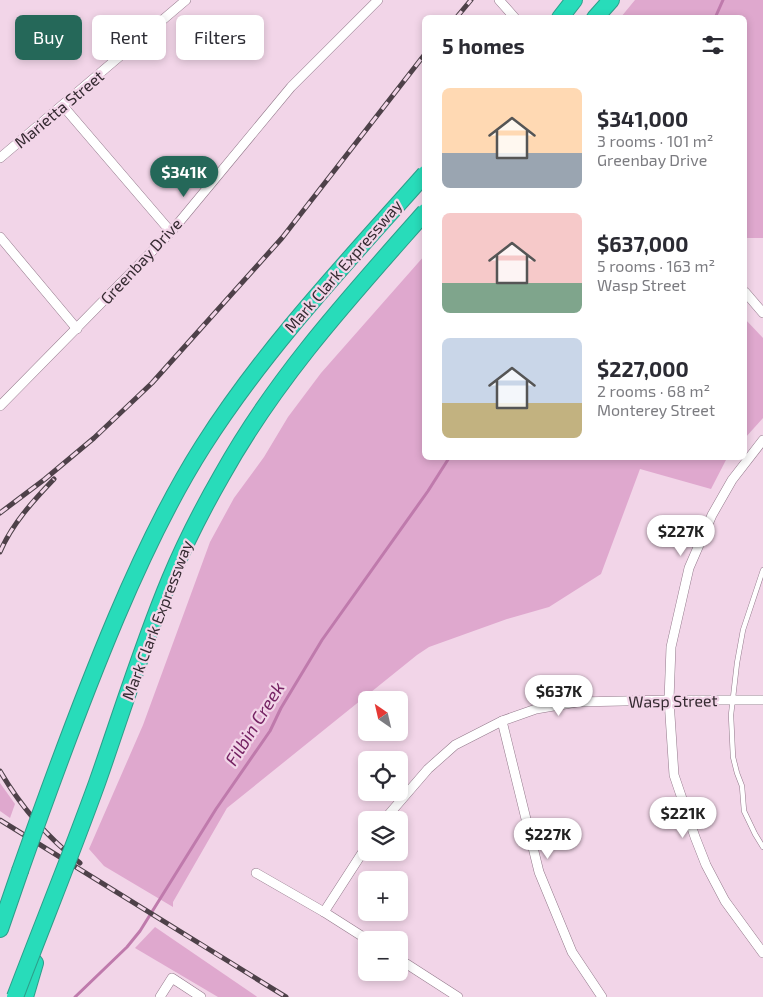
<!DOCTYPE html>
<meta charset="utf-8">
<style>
:root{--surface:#fff;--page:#f2f2f3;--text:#2b2b33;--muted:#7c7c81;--accent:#256859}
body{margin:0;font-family:"Exo 2",sans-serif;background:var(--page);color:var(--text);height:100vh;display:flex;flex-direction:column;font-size:19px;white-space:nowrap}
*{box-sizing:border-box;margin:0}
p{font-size:16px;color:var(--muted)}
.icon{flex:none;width:28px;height:28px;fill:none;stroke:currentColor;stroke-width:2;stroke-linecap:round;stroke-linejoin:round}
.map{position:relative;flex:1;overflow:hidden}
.details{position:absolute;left:422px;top:15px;width:325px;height:445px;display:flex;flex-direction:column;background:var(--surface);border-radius:8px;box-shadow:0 2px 8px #0003}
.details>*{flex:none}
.hud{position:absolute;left:15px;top:15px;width:332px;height:45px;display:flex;gap:10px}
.needle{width:32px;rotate:326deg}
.fabs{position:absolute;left:358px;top:691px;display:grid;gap:10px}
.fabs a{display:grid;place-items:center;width:50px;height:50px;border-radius:8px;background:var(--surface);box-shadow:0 2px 8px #0003;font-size:25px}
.price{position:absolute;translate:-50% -42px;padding:0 11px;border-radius:18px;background:#fff;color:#222;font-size:16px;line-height:32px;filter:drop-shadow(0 1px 2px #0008)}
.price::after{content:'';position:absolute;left:50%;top:30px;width:15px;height:11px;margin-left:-8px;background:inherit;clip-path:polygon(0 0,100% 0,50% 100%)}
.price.current{background:var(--accent);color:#fff}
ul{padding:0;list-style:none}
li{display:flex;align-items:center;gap:15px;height:125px;padding:0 20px}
li span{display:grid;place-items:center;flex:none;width:140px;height:100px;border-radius:8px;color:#555}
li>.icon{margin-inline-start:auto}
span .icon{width:60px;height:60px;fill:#fffc;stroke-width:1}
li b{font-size:21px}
h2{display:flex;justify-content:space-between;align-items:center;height:60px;padding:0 20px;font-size:21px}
.tag{padding:0 18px;border-radius:8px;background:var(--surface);box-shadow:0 2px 8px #0003;font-size:18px;line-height:45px}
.tag.current{background:var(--accent);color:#fff}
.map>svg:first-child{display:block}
.green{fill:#dfa8ce}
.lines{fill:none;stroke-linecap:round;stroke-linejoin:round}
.stream{stroke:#bf7aac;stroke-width:3}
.service-casing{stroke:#93798b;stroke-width:5.5}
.minor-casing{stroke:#93798b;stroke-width:10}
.motorway-casing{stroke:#2d9e8a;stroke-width:18}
.service{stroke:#fff;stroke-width:4.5}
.minor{stroke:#fff;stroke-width:9}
.motorway{stroke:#28dcba;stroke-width:16}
.rail-casing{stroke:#4e4149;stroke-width:5}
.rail{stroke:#f2d5e8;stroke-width:3;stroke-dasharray:9;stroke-linecap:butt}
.motorway-bridge-casing{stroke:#2d9e8a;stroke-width:18;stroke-linecap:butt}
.motorway-bridge{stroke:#28dcba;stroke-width:16}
.labels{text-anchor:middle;stroke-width:4.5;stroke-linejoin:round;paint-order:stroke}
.street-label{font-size:16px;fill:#352a31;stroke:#f2d5e8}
.water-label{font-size:18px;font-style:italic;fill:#752363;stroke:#f2d5e8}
</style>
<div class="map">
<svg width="763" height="997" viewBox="0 0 763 997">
<rect width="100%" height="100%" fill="#f2d5e8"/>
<g class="green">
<path d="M635 0H763V238H745V18L621 17Z"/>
<path d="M425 255V458H727L711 489 640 469 601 574 549 607 507 619 429 647 417 655 227 808 173 902V907L104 866 89 849 143 725 210 542 234 498 264 457 288 417 321 373Z"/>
<path d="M745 319 763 338V418L745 438Z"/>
<path d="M0 783 15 804 10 818 0 811Z"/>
<path d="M155 927 256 996 257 997H218L135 948Z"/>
</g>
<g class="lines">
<g class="stream">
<path d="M715 18 723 0"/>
<path d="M75 997 127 947 140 931 216 809 270 731 281 708 322 640 428 491 449 458"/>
</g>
<g class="service-casing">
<path id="service" d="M763 570 743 630 737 663 731 715 733 757 737 773 742 786 744 811 755 834 763 847"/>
</g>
<g class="minor-casing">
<g id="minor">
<path d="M499 0 515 18"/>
<path d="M63 106 171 232"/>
<path d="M0 158 186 0"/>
<path d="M0 237 77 329"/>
<path d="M745 292 763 313"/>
<path d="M0 406 171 232 291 87 378 0"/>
<path d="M763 440 732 480 712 515 689 568 671 647 669 700 674 775 695 837 706 865 725 901 763 953"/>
<path d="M502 721 539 872 572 952 602 997"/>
<path d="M384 820 428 769 455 745 502 721 536 709 577 702 669 700H763"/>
<path d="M256 873 324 912 368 940"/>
<path d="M324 912 366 847"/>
<path d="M399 959 458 997"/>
<path d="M160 997 172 978 201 997"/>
</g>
</g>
<g class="motorway-casing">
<g id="motorway">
<path d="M560 18 574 0"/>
<path d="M595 18 611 0"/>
<path d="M0 929 20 871"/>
<path d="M25 997 35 963"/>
</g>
</g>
<use href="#service" class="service"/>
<use href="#minor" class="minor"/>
<use href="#motorway" class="motorway"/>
<g class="rail-casing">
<g id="rail">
<path d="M456 18 471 0"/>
<path d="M0 513 45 479 94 438 152 383 282 238 425 54"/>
<path d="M0 552C12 524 33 501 54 479"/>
<path d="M0 771C21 807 47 837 80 863"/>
<path d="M0 820 286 997"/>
</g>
</g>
<use href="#rail" class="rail"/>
<g class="motorway-bridge-casing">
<g id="motorway-bridge">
<path d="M20 871C50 786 81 701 116 618 141 559 168 501 203 446 266 347 347 262 425 174"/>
<path d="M15 997C42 926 71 855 97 783 121 715 142 646 170 579 185 543 203 508 222 475 277 376 351 296 425 212"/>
</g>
</g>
<use href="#motorway-bridge" class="motorway-bridge"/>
</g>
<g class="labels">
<g class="street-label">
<text transform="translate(59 109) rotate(-40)" y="6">Marietta Street</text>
<text transform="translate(141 261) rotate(-47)" y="6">Greenbay Drive</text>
<text transform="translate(343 266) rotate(-49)" y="6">Mark Clark Expressway</text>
<text transform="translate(157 620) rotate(-69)" y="6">Mark Clark Expressway</text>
<text transform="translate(673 701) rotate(-1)" y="6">Wasp Street</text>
</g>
<g class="water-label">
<text transform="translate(255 724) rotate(-58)" y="6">Filbin Creek</text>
</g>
</g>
</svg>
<div class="fabs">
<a><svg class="needle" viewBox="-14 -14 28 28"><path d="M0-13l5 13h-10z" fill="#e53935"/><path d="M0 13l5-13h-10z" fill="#7c7c81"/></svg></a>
<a><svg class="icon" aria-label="locate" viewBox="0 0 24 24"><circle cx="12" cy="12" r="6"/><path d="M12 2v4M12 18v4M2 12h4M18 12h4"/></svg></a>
<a><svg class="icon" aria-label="layers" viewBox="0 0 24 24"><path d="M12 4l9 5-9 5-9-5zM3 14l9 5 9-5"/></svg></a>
<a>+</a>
<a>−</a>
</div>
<b class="price current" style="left:184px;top:198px">$341K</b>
<b class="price" style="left:681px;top:557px">$227K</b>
<b class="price" style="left:559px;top:717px">$637K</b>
<b class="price" style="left:683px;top:839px">$221K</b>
<b class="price" style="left:548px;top:860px">$227K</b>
<div class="hud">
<a class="tag current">Buy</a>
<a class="tag">Rent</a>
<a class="tag">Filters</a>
</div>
<section class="details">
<h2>5 homes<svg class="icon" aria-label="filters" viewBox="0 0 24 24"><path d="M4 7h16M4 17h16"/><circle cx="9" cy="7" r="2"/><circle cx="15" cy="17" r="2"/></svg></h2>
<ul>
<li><span style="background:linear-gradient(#ffd9b3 65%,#9aa5b1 0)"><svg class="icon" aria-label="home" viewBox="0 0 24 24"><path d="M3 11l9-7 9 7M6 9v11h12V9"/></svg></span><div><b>$341,000</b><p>3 rooms · 101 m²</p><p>Greenbay Drive</p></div></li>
<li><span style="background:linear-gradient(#f6c9c9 70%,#7fa58c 0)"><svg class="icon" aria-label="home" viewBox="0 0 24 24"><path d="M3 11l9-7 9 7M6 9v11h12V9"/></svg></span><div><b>$637,000</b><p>5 rooms · 163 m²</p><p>Wasp Street</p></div></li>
<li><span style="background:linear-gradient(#c9d6e8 65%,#c2b280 0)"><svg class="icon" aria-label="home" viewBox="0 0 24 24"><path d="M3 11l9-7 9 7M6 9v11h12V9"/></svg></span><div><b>$227,000</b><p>2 rooms · 68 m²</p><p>Monterey Street</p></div></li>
</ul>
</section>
</div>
